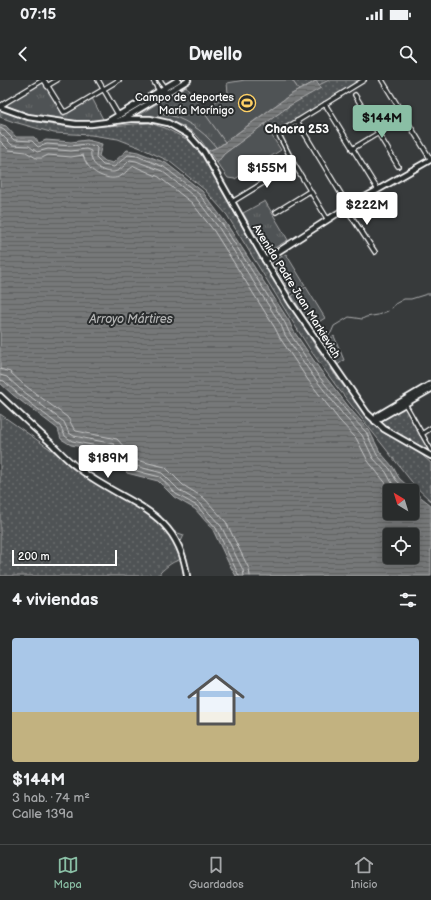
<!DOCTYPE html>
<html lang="es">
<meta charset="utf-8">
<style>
:root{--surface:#292c2c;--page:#353838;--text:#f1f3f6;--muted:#a5a7a9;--line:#454848;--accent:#8abfa5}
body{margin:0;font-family:"Balsamiq Sans",sans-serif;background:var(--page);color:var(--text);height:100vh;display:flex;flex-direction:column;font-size:15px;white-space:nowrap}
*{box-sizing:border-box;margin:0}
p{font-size:13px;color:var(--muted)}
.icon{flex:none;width:22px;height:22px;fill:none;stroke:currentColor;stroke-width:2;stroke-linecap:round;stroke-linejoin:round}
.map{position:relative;height:496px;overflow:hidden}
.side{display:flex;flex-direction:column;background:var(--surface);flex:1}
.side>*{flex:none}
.needle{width:26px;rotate:322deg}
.tools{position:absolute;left:383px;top:404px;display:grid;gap:8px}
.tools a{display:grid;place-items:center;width:36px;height:36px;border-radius:4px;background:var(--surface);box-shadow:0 2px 10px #0003,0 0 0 1px var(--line);font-size:20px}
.scale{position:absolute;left:12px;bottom:10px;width:105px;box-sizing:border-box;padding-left:4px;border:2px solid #fff;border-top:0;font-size:11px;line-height:14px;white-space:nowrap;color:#fff;-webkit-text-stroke:3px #2a2d2e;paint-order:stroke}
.price{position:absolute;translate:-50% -34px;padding:0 9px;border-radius:4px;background:#fff;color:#222;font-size:13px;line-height:26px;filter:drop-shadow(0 1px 2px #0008)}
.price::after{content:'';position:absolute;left:50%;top:24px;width:12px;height:9px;margin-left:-6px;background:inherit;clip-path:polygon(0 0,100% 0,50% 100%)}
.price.active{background:var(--accent);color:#111}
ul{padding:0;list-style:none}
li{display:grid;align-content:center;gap:8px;height:212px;padding:0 12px}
li span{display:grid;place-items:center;height:124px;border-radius:4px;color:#555}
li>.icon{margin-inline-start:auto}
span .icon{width:72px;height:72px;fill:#fffc;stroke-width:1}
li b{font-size:17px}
h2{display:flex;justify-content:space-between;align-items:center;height:48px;padding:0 12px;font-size:17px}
.status{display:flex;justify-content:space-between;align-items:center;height:28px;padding:0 20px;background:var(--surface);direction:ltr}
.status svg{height:11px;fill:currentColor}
header{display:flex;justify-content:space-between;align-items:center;height:52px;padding:0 12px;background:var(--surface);font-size:18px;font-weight:700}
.dock{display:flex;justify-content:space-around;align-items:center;height:56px;border-top:1px solid var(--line);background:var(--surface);font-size:11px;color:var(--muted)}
.dock a{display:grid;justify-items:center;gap:2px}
.dock .active{color:var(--accent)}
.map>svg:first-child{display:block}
.grass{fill:url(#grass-dots);stroke:#a8a9aa}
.park{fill:url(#park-tufts);stroke:#a8a9aa}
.pitch{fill:#505354;stroke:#a8a9aa}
.water{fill:url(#water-rules);stroke:#adaeaf;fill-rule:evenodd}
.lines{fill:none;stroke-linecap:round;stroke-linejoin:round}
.shore{stroke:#c8c9c9;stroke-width:1}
.stream{stroke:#adaeaf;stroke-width:1}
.minor-casing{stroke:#fff;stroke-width:6}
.major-casing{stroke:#fff;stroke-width:8}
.minor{stroke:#2a2d2e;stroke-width:3.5}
.major{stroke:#2a2d2e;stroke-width:4.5}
.labels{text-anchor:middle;stroke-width:4;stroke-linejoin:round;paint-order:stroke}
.poi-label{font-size:11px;fill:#fff;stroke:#2a2d2e;text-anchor:end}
.street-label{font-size:11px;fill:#fff;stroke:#2a2d2e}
.neighbourhood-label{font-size:12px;font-weight:bold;fill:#fff;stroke:#2a2d2e}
.water-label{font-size:12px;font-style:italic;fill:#b4b5b5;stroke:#2a2d2e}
</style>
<div class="status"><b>07:15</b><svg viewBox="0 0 49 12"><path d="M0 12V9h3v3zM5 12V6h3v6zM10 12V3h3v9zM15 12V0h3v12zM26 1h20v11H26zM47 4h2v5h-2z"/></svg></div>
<header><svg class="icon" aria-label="back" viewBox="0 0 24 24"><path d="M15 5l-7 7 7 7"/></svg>Dwello<svg class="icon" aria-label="search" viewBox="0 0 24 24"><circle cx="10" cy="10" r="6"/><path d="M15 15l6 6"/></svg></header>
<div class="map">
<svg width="431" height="496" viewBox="0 0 431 496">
<defs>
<pattern id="grass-dots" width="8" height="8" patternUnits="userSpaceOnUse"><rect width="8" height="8" fill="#505354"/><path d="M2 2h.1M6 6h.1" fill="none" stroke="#6a6d6e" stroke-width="1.8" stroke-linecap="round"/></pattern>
<pattern id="park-tufts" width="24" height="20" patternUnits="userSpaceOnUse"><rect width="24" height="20" fill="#505354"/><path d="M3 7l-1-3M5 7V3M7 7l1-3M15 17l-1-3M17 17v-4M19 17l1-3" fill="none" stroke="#6a6d6e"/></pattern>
<pattern id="water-rules" width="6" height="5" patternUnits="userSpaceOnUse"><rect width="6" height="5" fill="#767879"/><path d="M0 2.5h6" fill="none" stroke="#616262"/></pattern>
</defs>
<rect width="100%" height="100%" fill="#373a3b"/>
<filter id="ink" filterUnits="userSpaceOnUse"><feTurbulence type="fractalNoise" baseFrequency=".025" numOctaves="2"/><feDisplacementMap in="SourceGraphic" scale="8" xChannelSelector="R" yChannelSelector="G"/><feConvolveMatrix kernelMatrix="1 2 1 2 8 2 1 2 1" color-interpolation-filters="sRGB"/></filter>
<g filter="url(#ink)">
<g class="grass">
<path d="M292 0H360L271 55 264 44 289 26 316 1 299 10Z"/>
<path d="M0 30 17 36 42 43 68 47H91L150 43 165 48 188 60 195 66 203 78 260 178 316 267 341 303 376 346 384 353 414 368 431 383V421L415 406 337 307 311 271 284 228 227 135 205 110 169 81 141 68 118 59 91 55 54 53 14 42 0 37Z"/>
<path d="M405 327 431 372V374L420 366 384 347 380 342Z"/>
<path d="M0 334 86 394 144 424 146 429 160 435 169 450 184 455 179 466 184 479C174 480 167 486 160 493V496H0Z"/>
</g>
<g class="park">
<path d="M44 2 63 36 92 18 104 41C70 46 36 38 5 25Z"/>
<path d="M186 6 225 62 220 66 208 71C205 66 202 62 199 58 184 41 157 38 137 36Z"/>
<path d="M265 121 288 160 266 173 243 133Z"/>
<path d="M334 256 344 280 335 287 322 266Z"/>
</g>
<g class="pitch">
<path d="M245 0H292L299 10 290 15 225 62 203 31 228 13 227 3Z"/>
<path d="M264 44 281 70 235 99 228 98 217 83 224 74Z"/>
<path d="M286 174 305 205 290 213 272 182Z"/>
<path d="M306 207 325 238 311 247 292 216Z"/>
</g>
<g class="water">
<path d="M316 1 321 8 289 26 224 74 217 83 208 71 220 66 290 15Z"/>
<path d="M0 44 6 46 16 57H34L39 63 46 60 71 62 87 60 102 64 99 76 105 81 113 83 127 70 138 72 166 83 202 111 226 143 289 241 293 250 321 291 352 331 369 350 380 372 393 387 399 398 413 411 431 425V496H236L228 482 213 450 195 429 174 417 158 401 127 393 110 372 71 365 61 359 58 349 13 315 0 303ZM390 411H412V433H390ZM390 455H412V477H390Z"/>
</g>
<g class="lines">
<g class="shore">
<path d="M0 48 4 50 14 60 32 61 38 67 47 64 71 66 86 64 95 66 97 68 96 78 103 85 114 87 128 75 137 76 164 87 199 114 223 145 285 243 289 252 317 294 349 334 366 352 377 375 390 389 396 400 408 411"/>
<path d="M0 53 12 65 29 66 37 72 48 69 71 71 86 69 91 71C89 84 102 93 114 92 120 91 126 84 130 80L136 81 162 91 196 118 219 148 281 245 285 255 313 296 345 337 362 355 373 378 386 392 392 403 400 411"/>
<path d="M0 61 9 70 26 72 36 78H42L48 75 71 77 83 75C84 78 85 81 87 84 93 94 110 102 121 96 125 93 129 89 134 86L159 97 192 123 214 151 275 248 280 258 308 300 340 341 356 358 368 381 392 411"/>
<path d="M0 289 10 292 23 304 67 337C71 341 72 348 76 351L117 359 136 380 165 387 183 405 204 418 226 442 249 489 250 496"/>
<path d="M0 295 7 297 19 308 64 342 69 353 74 356 114 364 132 385 162 393 179 410 200 423 221 446 243 490 244 496"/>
<path d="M0 300 4 301 16 312 60 346 65 356 72 361 112 369 129 389 160 397 176 414 197 426 216 448 239 496"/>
</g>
<g class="stream">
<path d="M319 5 329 0"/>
<path d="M162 33C184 38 202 49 216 67"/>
<path d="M392 228 395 224 404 219H411L427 214H431"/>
<path d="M321 262 331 253 334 246 349 237 362 239 366 237 378 235 388 231"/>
</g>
<g class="minor-casing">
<g id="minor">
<path d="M44 0 64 32 67 31 119 0"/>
<path d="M98 0 119 36"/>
<path d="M153 0 159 11 165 14V7L160 0"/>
<path d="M382 0 431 80"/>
<path d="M47 6 57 0"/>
<path d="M355 15 398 86"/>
<path d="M325 24 378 110"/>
<path d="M0 26 43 0"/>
<path d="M297 41 349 127"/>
<path d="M352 69 405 37"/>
<path d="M232 122 294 84"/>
<path d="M346 128 375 172"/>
<path d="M276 132 310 111"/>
<path d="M328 140 294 84 278 53 364 0"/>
<path d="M404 322 431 370"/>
<path d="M422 354 431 348"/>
</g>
</g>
<g class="major-casing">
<g id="major">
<path d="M0 27 28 37 76 44H91L131 39H150L168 43 189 55 204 72 265 180 291 223 367 333 384 349 431 376"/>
<path d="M121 40 188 0"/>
<path d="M107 42 178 0"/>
<path d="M265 180 346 128 430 80"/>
<path d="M0 316C17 332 34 348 51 363 60 372 68 381 78 388 123 424 178 427 187 496"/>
<path d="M375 341 377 336 431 304"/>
<path d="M375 341 431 309"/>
</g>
</g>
<use href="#minor" class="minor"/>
<use href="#major" class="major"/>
</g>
</g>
<defs>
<g id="stadium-ring" transform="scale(0.9)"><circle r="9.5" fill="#2a2d2e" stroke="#ffd166" stroke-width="1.5"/><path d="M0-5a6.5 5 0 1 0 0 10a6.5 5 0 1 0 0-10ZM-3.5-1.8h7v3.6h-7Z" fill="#ffd166"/></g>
</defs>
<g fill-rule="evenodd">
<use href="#stadium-ring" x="247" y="23"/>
</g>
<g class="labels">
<g class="poi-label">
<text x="234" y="21">Campo de deportes<tspan x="234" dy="13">María Morínigo</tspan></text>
</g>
<g class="street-label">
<text transform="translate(297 211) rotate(58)" y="4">Avenida Padre Juan Markievich</text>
</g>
<g class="neighbourhood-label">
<text x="297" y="53">Chacra 253</text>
</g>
<g class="water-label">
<text x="131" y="243">Arroyo Mártires</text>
</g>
</g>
</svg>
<div class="tools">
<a><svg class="needle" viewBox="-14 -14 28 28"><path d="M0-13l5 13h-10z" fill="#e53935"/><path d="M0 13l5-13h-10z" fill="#a5a7a9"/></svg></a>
<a><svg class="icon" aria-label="locate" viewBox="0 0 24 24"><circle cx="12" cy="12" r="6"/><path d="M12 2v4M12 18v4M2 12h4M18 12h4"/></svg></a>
</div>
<div class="scale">200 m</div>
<b class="price active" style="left:382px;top:59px">$144M</b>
<b class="price" style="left:267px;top:109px">$155M</b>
<b class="price" style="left:367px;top:146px">$222M</b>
<b class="price" style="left:108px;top:399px">$189M</b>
</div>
<section class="side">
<h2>4 viviendas<svg class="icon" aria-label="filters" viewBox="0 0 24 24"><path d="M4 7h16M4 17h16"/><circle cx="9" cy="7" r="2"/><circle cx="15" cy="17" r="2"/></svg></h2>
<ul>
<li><span style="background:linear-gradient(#a9c7e8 60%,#c2b280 0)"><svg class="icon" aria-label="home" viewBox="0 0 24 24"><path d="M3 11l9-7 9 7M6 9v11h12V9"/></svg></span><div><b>$144M</b><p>3 hab. · 74 m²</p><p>Calle 139a</p></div></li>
</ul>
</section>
<nav class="dock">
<a class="active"><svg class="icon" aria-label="map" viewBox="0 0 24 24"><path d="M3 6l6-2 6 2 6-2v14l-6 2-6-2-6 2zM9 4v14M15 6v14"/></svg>Mapa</a>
<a><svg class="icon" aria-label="saved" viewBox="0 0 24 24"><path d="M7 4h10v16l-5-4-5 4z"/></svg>Guardados</a>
<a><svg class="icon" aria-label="home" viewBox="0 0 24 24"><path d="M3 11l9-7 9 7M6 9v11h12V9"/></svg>Inicio</a>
</nav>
